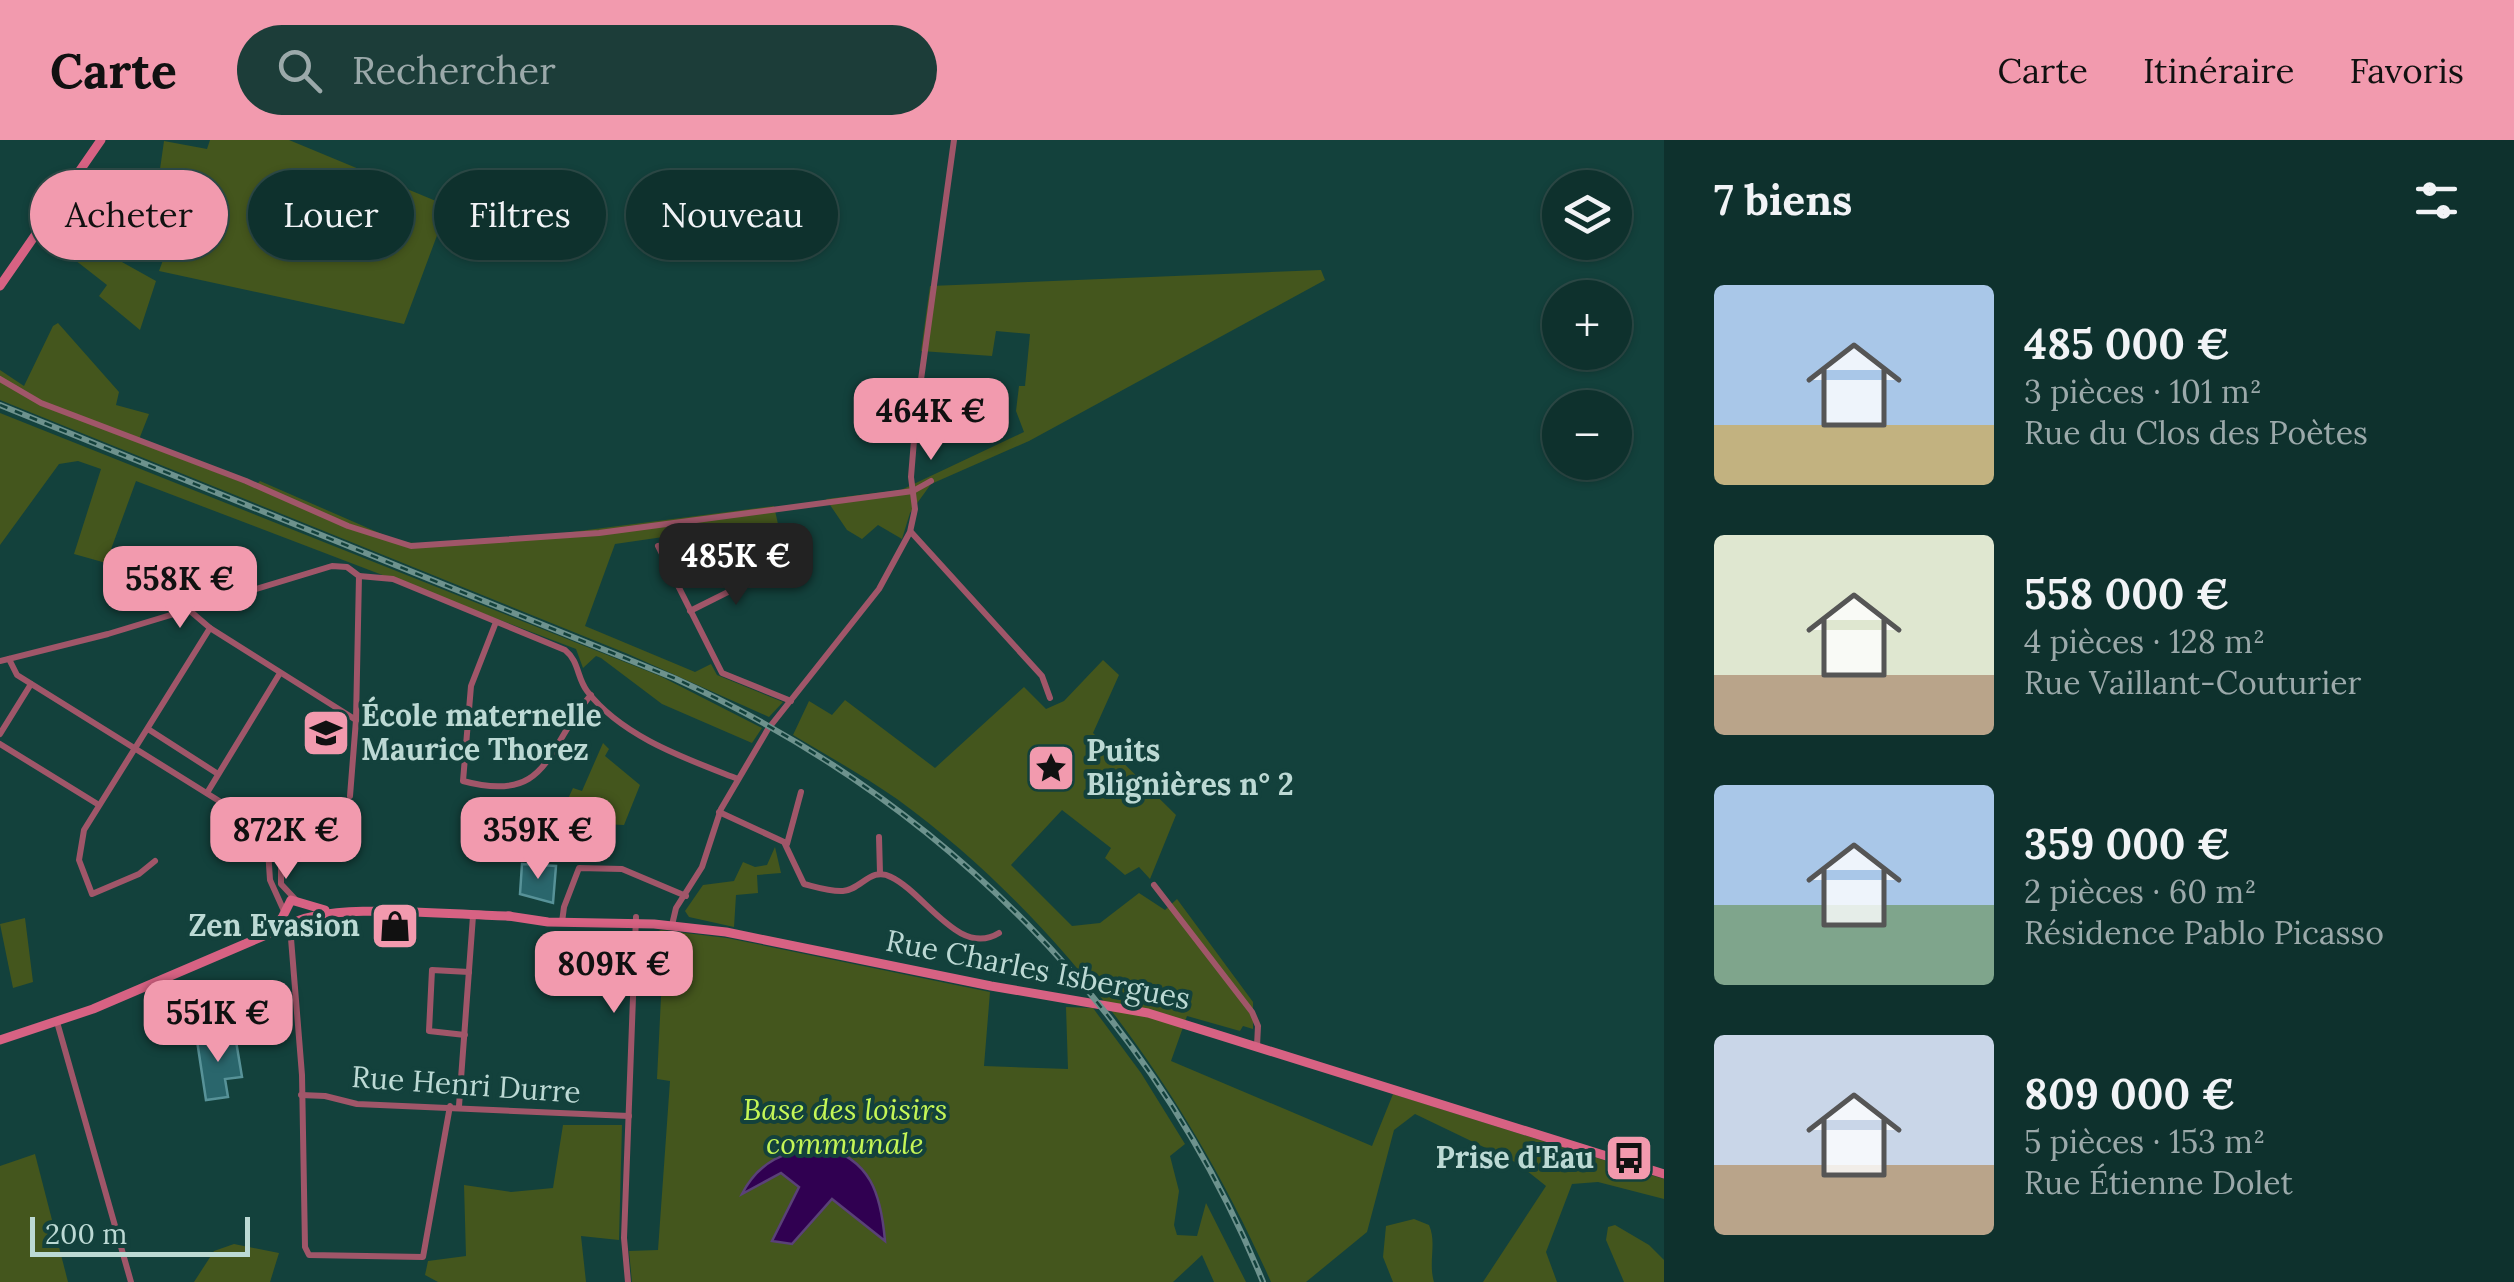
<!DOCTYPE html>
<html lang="fr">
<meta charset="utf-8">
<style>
:root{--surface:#0e312d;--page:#1c3d39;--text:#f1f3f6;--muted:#9ba9aa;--line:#2e4c49;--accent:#f29aae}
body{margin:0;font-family:Lora,serif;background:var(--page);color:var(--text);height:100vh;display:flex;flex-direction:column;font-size:38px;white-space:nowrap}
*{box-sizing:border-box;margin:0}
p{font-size:32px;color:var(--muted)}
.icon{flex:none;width:55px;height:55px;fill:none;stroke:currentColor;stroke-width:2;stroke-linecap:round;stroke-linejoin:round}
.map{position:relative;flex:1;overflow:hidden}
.details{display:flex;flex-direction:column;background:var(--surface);width:850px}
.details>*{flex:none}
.top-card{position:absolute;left:30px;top:30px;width:950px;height:90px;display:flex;gap:20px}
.controls{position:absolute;left:1542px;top:30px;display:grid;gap:20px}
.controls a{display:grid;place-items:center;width:90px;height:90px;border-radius:50%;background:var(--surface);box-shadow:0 2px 8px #0004,0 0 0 2px var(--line);font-size:50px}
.scale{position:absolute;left:30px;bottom:25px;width:220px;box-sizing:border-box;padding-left:10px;border:5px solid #bcd9d4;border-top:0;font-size:28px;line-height:35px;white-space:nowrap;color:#bcd9d4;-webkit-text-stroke:8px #13413c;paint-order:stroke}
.price{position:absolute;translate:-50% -85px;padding:0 22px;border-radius:20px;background:var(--accent);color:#111;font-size:32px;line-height:65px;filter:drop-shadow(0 2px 5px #0008)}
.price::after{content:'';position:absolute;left:50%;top:60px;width:30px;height:22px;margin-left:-15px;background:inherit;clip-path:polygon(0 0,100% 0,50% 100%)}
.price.current{background:#222;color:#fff}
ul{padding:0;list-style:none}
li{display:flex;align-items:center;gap:30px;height:250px;padding:0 50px}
li span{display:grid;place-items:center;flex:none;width:280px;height:200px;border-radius:10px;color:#555}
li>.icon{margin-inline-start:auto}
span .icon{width:120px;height:120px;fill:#fffc;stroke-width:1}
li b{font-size:42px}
h2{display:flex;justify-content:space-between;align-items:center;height:120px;padding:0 50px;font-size:42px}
.tag{padding:0 35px;border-radius:45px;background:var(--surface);box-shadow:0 2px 8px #0004,0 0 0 2px var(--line);font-size:35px;line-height:90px}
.tag.current{background:var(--accent);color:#111}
header{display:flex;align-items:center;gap:60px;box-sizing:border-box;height:140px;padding:0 50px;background:var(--accent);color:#111}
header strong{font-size:48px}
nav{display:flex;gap:55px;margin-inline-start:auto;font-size:35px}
.search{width:700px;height:90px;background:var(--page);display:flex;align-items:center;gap:25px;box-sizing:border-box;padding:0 35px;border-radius:55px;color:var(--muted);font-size:38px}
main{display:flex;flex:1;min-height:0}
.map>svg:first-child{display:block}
.green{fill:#44561d}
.water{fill:#300051;stroke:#5a4178;stroke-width:2.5}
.building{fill:#2a666c;stroke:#579298;stroke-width:2.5}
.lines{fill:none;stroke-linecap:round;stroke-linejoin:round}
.street{stroke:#a05669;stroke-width:6}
.secondary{stroke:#d76283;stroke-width:9}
.rail-casing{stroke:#6d928d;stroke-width:6}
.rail{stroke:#13413c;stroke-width:2.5;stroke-dasharray:8;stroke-linecap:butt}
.labels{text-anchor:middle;stroke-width:8;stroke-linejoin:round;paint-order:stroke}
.poi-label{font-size:30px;font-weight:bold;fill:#bcd9d4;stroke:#13413c;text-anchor:start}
.street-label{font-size:30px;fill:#bcd9d4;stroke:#13413c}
.park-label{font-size:30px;font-style:italic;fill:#c5f656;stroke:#13413c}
</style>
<header>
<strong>Carte</strong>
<div class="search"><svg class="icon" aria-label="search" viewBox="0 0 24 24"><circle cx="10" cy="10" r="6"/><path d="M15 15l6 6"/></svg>Rechercher</div>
<nav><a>Carte</a><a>Itinéraire</a><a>Favoris</a></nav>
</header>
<main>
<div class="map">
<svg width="1664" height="1142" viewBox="0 0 1664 1142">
<rect width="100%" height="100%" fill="#13413c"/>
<g class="green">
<path d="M210 0H289L448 66 404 184 159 131 193 39 159 36 164 1 207 9Z"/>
<path d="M86 102 156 141 140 190 99 156 107 145 75 120Z"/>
<path d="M1321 130 1325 140 1029 301 931 344 910 373 902 399 878 385 862 399 847 390 826 359 901 350 1024 292 1016 271 1019 246H1025L1030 194 996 191 992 216 921 211 930 146Z"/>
<path d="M58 183 119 252 116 265 149 274 138 302 254 347 260 341 400 402 431 404 564 393 774 366 780 393 703 401 679 410 670 396 615 404 585 486 695 532 711 524 717 535 783 562 769 577 628 514 0 260V230L24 246 53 186Z"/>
<path d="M0 273 660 536 762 588 752 603 662 564 601 518 596 516 583 528 576 509 136 341 106 423 74 414 101 329 78 321 59 324 0 405Z"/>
<path d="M1103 520 1119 535 1093 593 1176 675 1150 739 1139 727 1125 735 1105 718 1111 708 1062 670 1011 725 1072 786 1100 783 1139 753 1165 770 1177 759 1253 862V889L1243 886 1240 891 1187 876 1171 921 1372 1006 1393 954 1664 1039V1059L1598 1042 1572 1044 1546 1112 1557 1142H1483L1546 1046 1517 1023 1415 974 1394 990 1367 1092 1306 1142H1271C1188 955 1064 781 897 659 864 636 828 616 793 595L809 561 832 575 845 560 935 628 1024 547 1046 569 1064 561Z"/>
<path d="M603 603 609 609 605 616 640 645 624 685 580 683 560 676 573 648 582 651Z"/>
<path d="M775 707 781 733 757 735 758 753 736 755 734 787 689 777 685 771 703 745 734 741 743 722 755 727 767 725Z"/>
<path d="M25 778 33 842 13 848 0 784Z"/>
<path d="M661 790 727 798 990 852 984 926 1068 929 1066 867 1093 868 1141 933 1185 1004 1170 1016 1179 1051 1174 1085 1177 1095 1197 1096 1206 1063 1246 1142H1214L1202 1115 1173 1142H632L629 1111 658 1110 670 941 657 939 662 837 640 836 649 795Z"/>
<path d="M563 985H622L619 1100 581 1096 586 1142H438L425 1135 428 1121 466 1116 464 1045 511 1052 553 1048Z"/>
<path d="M35 1014 68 1142H0V1026Z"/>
<path d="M1414 1079 1429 1085C1437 1103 1428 1122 1434 1142H1393L1383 1117 1386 1086Z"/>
<path d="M1615 1085 1649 1105 1664 1120V1142H1624L1606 1100 1608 1087Z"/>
<path d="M234 1104 279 1113 270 1142H194L214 1111Z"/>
</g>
<path class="water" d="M821 1006C871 1019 881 1054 885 1101L832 1059 792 1104 772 1101 799 1047 781 1033 742 1054C759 1021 785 1011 821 1006Z"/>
<g class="building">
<path d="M522 724 556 726 553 763 520 754Z"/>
<path d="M202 893 203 896 218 894 219 904 236 901 242 937 225 939 228 957 206 960 196 894Z"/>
</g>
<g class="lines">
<g class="street">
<path d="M0 239 41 263 246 341 348 386 411 406 599 393 913 351 931 341"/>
<path d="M911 392 1042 536 1050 558"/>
<path d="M658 406 722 533 791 561"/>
<path d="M359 436 393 439 565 510C579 521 577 538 587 551 622 597 687 619 738 639"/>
<path d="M189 470 210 488 356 580"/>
<path d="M690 471 766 433"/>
<path d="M496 482 471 546 463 641C551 665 546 606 591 555"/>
<path d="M9 519 17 535 277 697 281 706V744L295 759"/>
<path d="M0 521 108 494 332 426 347 427 359 436"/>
<path d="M148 589 218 634"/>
<path d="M0 594 31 544"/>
<path d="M0 604 99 665"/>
<path d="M207 653 280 533"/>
<path d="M350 656 356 580 359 436"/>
<path d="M719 672 784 702 804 744C816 747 831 752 843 751 861 750 871 726 891 737 925 753 959 818 999 793"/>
<path d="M267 694 270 740 284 771"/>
<path d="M879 697 880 733"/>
<path d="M787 704 801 652"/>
<path d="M155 721 139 734 92 754 79 720 84 690 210 488"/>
<path d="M1154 745 1252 872 1258 886 1257 906"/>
<path d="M562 782 564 767 579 728 622 729 686 756"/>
<path d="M672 785 676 768 702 727 721 669 768 589 879 449 910 392 915 369 911 337 916 276 954 0"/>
<path d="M290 786 302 935 305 1107 309 1115 423 1117 450 966"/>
<path d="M57 882 131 1142"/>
<path d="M465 895 429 891 432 830 469 832"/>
<path d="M301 955 325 956 357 964 629 976"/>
<path d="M459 966 473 776"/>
<path d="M628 1142 624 1098 636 777"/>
</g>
<g class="secondary">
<path d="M0 146 101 0"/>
<path d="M508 776 548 782 654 784 726 792 991 846 1148 873 1664 1034"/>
<path d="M281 779 288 786C325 760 460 776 510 776"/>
<path d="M279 784 291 760 325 770"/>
<path d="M0 900 93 869 287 786"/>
</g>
<g class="rail-casing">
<path id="rail" d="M0 265 674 538C940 659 1152 870 1263 1142"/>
</g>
<use href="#rail" class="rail"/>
</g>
<defs>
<g id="school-square" transform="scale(2.5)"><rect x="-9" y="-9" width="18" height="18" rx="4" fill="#f29aae" stroke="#13413c"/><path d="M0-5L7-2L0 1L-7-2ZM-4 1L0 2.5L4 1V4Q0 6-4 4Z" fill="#111"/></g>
<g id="sight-square" transform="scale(2.5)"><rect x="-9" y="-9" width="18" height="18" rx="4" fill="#f29aae" stroke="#13413c"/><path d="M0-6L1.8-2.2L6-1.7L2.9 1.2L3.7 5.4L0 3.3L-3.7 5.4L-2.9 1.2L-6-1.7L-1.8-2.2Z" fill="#111"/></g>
<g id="shop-square" transform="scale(2.5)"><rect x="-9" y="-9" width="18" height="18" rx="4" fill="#f29aae" stroke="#13413c"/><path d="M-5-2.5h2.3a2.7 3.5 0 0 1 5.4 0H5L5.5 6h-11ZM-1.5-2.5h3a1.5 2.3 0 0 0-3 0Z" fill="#111"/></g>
<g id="bus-square" transform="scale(2.5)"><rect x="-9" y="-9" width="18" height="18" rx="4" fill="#f29aae" stroke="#13413c"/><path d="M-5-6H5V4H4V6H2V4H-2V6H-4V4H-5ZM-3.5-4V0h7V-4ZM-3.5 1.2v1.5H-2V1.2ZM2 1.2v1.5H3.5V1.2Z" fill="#111"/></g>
</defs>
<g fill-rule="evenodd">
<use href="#school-square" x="326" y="593"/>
<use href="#sight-square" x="1051" y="628"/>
<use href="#shop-square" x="395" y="786"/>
<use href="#bus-square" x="1629" y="1018"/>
</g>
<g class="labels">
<g class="poi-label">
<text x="361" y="586">École maternelle<tspan x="361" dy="34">Maurice Thorez</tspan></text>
<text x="1086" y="621">Puits<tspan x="1086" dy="34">Blignières n° 2</tspan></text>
<text x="360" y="796" text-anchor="end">Zen Evasion</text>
<text x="1594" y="1028" text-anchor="end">Prise d'Eau</text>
</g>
<g class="street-label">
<text transform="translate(1038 830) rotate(11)" y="10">Rue Charles Isbergues</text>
<text transform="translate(466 945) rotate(4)" y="10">Rue Henri Durre</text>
</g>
<g class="park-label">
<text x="845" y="980">Base des loisirs<tspan x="845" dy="34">communale</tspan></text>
</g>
</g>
</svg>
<div class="controls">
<a><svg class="icon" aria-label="layers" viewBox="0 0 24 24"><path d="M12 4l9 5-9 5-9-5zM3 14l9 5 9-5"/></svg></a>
<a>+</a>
<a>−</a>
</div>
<div class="scale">200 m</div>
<b class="price" style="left:931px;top:323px">464K €</b>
<b class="price current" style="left:736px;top:468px">485K €</b>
<b class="price" style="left:180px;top:491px">558K €</b>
<b class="price" style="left:286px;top:742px">872K €</b>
<b class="price" style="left:538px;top:742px">359K €</b>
<b class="price" style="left:614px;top:876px">809K €</b>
<b class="price" style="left:218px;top:925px">551K €</b>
<div class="top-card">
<a class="tag current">Acheter</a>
<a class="tag">Louer</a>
<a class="tag">Filtres</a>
<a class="tag">Nouveau</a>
</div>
</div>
<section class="details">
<h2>7 biens<svg class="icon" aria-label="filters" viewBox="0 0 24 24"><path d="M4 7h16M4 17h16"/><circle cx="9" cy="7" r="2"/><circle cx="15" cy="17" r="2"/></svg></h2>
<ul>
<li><span style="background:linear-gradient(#a9c7e8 70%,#c2b280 0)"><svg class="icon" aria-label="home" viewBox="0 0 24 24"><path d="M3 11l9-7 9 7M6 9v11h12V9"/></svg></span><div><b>485 000 €</b><p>3 pièces · 101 m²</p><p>Rue du Clos des Poètes</p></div></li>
<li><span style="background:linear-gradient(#dfe7d0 70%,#b9a48a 0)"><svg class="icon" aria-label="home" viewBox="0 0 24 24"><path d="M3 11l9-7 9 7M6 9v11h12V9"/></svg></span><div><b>558 000 €</b><p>4 pièces · 128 m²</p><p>Rue Vaillant-Couturier</p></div></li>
<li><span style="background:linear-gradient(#a9c7e8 60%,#7fa58c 0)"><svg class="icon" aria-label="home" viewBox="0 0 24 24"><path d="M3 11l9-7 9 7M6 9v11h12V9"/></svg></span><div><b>359 000 €</b><p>2 pièces · 60 m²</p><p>Résidence Pablo Picasso</p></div></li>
<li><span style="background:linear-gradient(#c9d6e8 65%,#b9a48a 0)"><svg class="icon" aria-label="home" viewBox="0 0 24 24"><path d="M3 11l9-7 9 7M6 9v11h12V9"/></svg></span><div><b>809 000 €</b><p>5 pièces · 153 m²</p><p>Rue Étienne Dolet</p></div></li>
</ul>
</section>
</main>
